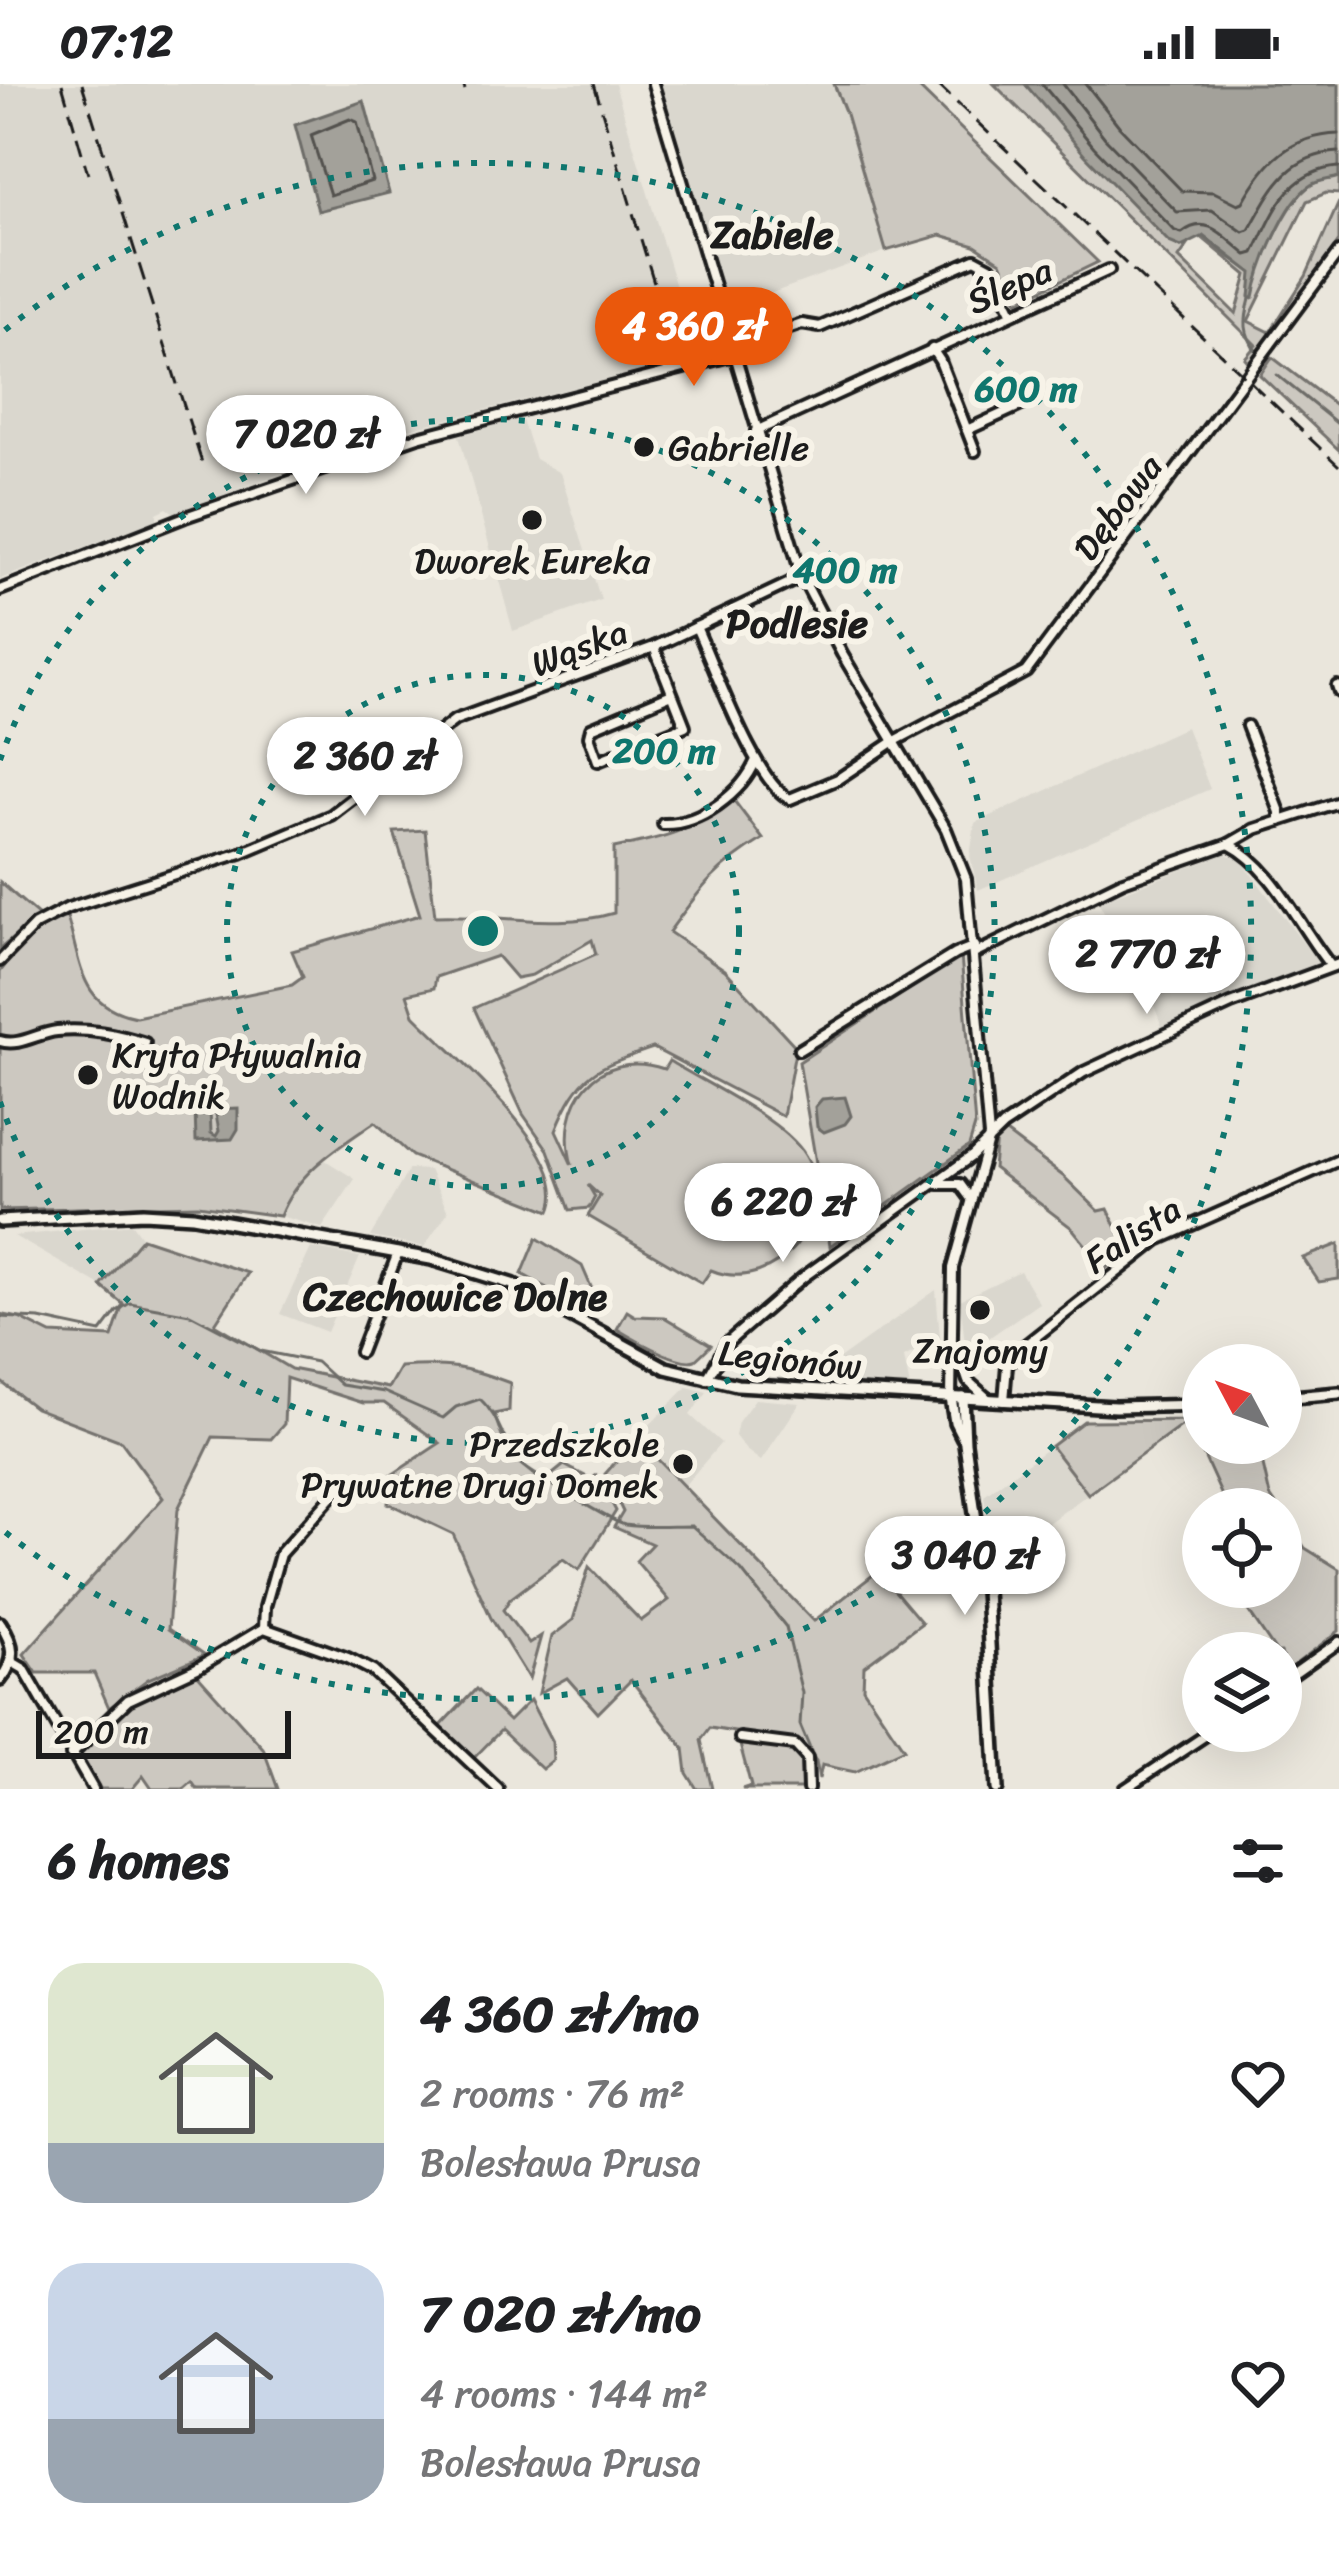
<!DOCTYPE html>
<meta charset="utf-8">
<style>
:root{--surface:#fff;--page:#f6f6f6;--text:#202124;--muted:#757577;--accent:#ea580c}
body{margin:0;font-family:Sriracha,sans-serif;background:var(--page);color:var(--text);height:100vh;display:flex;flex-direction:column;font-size:45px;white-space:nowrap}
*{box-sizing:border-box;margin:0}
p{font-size:39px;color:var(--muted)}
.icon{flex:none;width:66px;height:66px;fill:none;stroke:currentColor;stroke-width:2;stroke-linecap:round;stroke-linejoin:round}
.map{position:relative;height:1705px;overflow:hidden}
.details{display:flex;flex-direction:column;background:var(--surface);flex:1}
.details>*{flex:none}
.needle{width:78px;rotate:311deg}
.controls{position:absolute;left:1182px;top:1260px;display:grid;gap:24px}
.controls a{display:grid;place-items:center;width:120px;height:120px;border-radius:50%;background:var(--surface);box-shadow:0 12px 48px #0002;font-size:60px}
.scale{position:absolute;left:36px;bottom:30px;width:255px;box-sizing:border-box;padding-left:12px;border:6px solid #1c1c1c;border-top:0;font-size:33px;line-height:42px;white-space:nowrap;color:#1c1c1c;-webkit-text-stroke:9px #f7f3e8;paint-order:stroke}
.price{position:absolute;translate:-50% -102px;padding:0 27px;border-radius:42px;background:#fff;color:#222;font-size:39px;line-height:78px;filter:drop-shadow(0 3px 6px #0008)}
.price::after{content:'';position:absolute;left:50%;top:72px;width:36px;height:27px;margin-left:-18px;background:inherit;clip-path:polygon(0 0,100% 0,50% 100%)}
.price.active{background:var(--accent);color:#fff}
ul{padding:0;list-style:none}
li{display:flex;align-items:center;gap:36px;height:300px;padding:0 48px}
li span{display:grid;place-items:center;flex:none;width:336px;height:240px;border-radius:36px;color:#555}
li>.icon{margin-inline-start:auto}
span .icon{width:144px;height:144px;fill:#fffc;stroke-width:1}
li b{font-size:51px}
h2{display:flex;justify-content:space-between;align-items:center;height:144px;padding:0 48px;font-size:51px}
.status{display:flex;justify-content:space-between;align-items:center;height:84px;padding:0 60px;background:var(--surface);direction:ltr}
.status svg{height:33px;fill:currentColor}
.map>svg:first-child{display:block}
.built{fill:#dad7ce}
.green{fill:#ccc8c0;stroke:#74726e;stroke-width:3}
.water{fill:#a3a19a;stroke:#6d6c68;stroke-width:3}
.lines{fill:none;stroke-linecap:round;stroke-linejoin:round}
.shore{stroke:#52514e;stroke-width:3}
.stream{stroke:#6d6c68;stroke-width:3}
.minor-casing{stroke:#1c1c1c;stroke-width:16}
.tertiary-casing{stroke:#1c1c1c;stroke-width:18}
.minor{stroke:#f7f3e8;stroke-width:8}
.tertiary{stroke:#f7f3e8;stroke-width:9}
.rail{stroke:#1c1c1c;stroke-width:3;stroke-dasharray:18 9;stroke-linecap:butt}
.ring{fill:none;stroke:#0f766e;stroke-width:6;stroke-dasharray:6 12}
.poi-dot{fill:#1c1c1c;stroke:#f7f3e8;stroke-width:4.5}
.labels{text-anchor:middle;stroke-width:12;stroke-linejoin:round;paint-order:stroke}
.street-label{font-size:36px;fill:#1c1c1c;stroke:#f7f3e8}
.poi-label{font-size:36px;fill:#1c1c1c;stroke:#f7f3e8;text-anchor:start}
.neighbourhood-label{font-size:39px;font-weight:bold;fill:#1c1c1c;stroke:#f7f3e8}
.centre{fill:#0f766e;stroke:#f7f3e8;stroke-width:6}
.ring-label{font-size:36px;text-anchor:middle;font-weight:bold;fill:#0f766e;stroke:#f7f3e8;stroke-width:12;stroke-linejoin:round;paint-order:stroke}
</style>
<div class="status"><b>07:12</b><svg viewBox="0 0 49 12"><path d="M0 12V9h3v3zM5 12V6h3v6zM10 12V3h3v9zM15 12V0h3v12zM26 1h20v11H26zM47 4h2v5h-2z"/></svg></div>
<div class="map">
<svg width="1339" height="1705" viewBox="0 0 1339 1705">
<rect width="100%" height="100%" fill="#eae6dc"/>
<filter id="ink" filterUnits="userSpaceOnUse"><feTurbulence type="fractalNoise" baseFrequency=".00833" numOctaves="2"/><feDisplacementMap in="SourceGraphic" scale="24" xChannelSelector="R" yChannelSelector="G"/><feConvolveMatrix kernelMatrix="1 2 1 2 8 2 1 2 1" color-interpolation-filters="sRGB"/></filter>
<g filter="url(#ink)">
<g class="built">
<path d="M0 0H615L697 273 385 351 174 429 167 424 157 429V436L0 495Z"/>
<path d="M659 0H834L846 29 886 167 729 225Z"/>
<path d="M521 333 535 375 560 389 601 516 513 547 459 352Z"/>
<path d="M1186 643 1210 705 978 806 970 772 975 739Z"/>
<path d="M1225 770 1240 775 1319 880 1162 943 1150 910 1098 817Z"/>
<path d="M322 1074 355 1095 322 1144 280 1132 289 1110Z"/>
<path d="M409 1085 429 1086 448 1128 424 1163 370 1153Z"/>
<path d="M132 1140 142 1154 101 1202 14 1152Z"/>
<path d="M311 1164 360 1173 327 1248 280 1230Z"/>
<path d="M1020 1187 1039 1219 990 1253 965 1260 960 1216Z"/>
<path d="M936 1206 940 1254 904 1273 910 1303 807 1298Z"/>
<path d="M687 1303 707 1308 690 1331 721 1359 684 1402 637 1354Z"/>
<path d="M755 1315 800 1319 761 1377 746 1366 735 1352 738 1338Z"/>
<path d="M1051 1362 1088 1410 993 1479 984 1411Z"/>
</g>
<g class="green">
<path d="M834 0H915L1098 178 1018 217 1001 178 975 161 941 151 886 167 846 30Z"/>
<path d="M994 0H1025L1181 163 1188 161 1179 174 1236 230 1247 191 1199 151 1253 189 1250 213C1259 186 1286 117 1311 101 1318 96 1330 95 1339 93V110L1326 109 1307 117 1248 237 1270 248 1306 192 1339 118V157L1252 282 1245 274 1256 261Z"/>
<path d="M1272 273 1339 324V366L1260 291Z"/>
<path d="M732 714 763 755C715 784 701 804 669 848L725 886 796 963 783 1032 653 964C597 983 580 987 556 1046L572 1081C555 1019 597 963 664 985L669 977C705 999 784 1036 805 1071 843 1130 775 1213 711 1186L702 1199 588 1132 600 1112 588 1101 595 1113 589 1124 570 1126 548 1066 523 1030 474 924 596 870 592 856 532 891 516 894 497 872 436 893 434 904 407 910 414 931C450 969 576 1071 550 1127L412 1072 375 1038C337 1064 297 1088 280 1132L198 1121 0 1126V888L26 854 47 839 67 833C82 881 79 922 136 933L292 901 303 893 292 867 420 831 394 748 425 746 435 832C494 829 558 846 614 829V764C658 755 699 746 732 714Z"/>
<path d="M0 798 39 832 0 865Z"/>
<path d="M961 871 975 1042 969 1062 830 1162 799 978Z"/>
<path d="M1006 1049 1063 1092 1099 1127 1108 1125 1128 1167 1105 1185 1072 1144 993 1084 996 1053Z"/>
<path d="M142 1154 248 1189 215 1240 291 1285 388 1304 400 1283C445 1279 468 1283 510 1299L509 1327 494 1330 508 1370 543 1398 564 1381 591 1395 597 1391 616 1427 579 1486 563 1475 510 1515 503 1526 529 1560 541 1552 529 1595 491 1534 453 1450 388 1419 390 1392 440 1359 384 1319H363L286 1294 284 1340 271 1355 213 1353 178 1425 168 1545 205 1571 148 1595 109 1624 94 1589H37L24 1570 163 1414 121 1357 35 1324 0 1297V1230L19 1234 51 1250 112 1253 123 1220 101 1202Z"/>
<path d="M537 1154 582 1182 592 1205 601 1210 591 1229 522 1190Z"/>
<path d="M1339 1160V1195L1319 1198 1303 1174Z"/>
<path d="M627 1227 635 1232 664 1233 711 1261C709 1263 698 1274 695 1276 679 1282 632 1254 617 1245Z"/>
<path d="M1203 1336V1359H1258L1270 1412 1279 1425H1228L1188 1337 1088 1410 1051 1362 1084 1337Z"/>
<path d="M637 1354 814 1537 878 1487 922 1539 864 1582 863 1604 904 1665 855 1688 822 1681 819 1695 816 1677 801 1659 710 1644 701 1656 712 1705H697L687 1689 684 1664 631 1596 598 1629 567 1594 539 1609 552 1552 573 1536 589 1483 641 1537 669 1516 636 1477 652 1460 614 1443 623 1428 605 1390Z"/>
<path d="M1281 1428 1305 1464 1339 1485V1547L1288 1586 1281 1569H1277L1245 1522 1270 1503H1281Z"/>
<path d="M195 1588 263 1664 278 1705H197L192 1698 184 1705H152L143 1692 132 1705H97L74 1671 129 1618Z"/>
<path d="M476 1605 509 1637 530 1616 552 1658 553 1676 542 1685 501 1646 473 1675 439 1644Z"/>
<path d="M739 1657C783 1660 807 1652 806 1705H742L751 1702Z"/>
</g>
<g class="water">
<path d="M1025 0H1339V93C1330 96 1319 96 1311 101 1285 117 1259 185 1254 213L1250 215 1252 189 1204 152 1181 163 1169 158 1085 71Z"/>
<path d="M364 17 389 109 318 127 295 41Z"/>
<path d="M845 1013 851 1032 845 1040 824 1048 817 1043 815 1023 822 1015Z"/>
<path d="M238 1024V1045L232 1055 196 1057 195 1025H210L211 1049 216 1052 219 1047 215 1025Z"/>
</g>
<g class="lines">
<g class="shore">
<path d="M1042 0 1094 63 1175 147 1182 149C1208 128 1226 155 1247 171L1254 169C1275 127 1287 87 1339 83"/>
<path d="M1063 0 1105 54 1177 128 1212 126 1243 148 1249 146C1272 105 1287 71 1339 68"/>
<path d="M1086 0 1119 42 1182 107 1214 108 1238 120 1243 118C1266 77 1290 52 1339 50"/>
<path d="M350 35 357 38 372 97 330 111 311 51Z"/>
</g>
<g class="stream">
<path d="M1250 215C1244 237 1243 249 1257 268"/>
<path d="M1277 291 1339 341"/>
<path d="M0 1233 40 1235 101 1248 117 1227 130 1219 190 1230 261 1267 316 1278 341 1301 384 1308 443 1334 456 1323 480 1315C501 1334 502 1359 520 1379 529 1388 614 1439 625 1441 647 1444 670 1442 692 1442L741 1486 786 1543 802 1609 800 1641 814 1674V1705"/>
</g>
<g class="minor-casing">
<g id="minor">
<path d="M653 0 802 493 842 570 946 745 966 795 989 1053 953 1184 951 1314"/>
<path d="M731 264 802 240 820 243 975 175 990 183 1012 228"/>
<path d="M932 265 940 277 975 367"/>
<path d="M967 346 1028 318"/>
<path d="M756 347 1109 186"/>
<path d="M0 506 185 433 418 353 734 271"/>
<path d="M696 543C714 581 756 701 790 715L838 695 893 658 1026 588 1339 168"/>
<path d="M654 563 685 642 598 677 589 652 591 644 672 610"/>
<path d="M1337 602 1339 608"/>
<path d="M1247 642 1280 728V737"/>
<path d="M663 740C699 741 742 710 756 676"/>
<path d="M1229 760 1255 745 1339 718"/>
<path d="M976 869 1123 797 1229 760C1276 785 1298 842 1331 882"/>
<path d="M0 877 35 841 68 824 241 769 331 731 455 636 654 563 802 493"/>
<path d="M0 957C20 963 37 949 57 947 88 944 116 950 145 959"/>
<path d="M799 966 955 870 975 862"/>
<path d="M938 1100H960L971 1115"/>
<path d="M957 1264 968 1297 988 1315"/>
<path d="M360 1268 398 1169"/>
<path d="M707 1295 727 1259 802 1194 972 1072 1003 1042 1084 988 1231 920 1339 880"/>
<path d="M1004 1317 1007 1281 1019 1266 1158 1156 1339 1076"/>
<path d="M264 1544 265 1523 280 1470 340 1403"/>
<path d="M12 1578 24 1585 93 1705"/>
<path d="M1281 1599 1339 1558"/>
<path d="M740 1654 795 1661 807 1674 808 1705"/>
<path d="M71 1671 128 1616 197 1584 264 1544 348 1574 373 1587 498 1705"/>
<path d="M1125 1705 1212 1647"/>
</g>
</g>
<g class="tertiary-casing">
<g id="tertiary">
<path d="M0 1137 143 1129 193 1132 431 1175 512 1200 666 1284 737 1301 1115 1323 1203 1321"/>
<path d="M951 1314 955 1338 963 1354"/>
<path d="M963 1314 965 1359 986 1506 997 1705"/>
<path d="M1281 1314 1339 1309"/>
<path d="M0 1539C14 1560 17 1576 0 1596"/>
</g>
</g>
<use href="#minor" class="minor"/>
<use href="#tertiary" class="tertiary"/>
<g class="rail">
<path d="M62 0 88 90"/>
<path d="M82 0 203 382"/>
<path d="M463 0 465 6"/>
<path d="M594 0 672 258"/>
<path d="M937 0 1339 382"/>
</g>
</g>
</g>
<g class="ring">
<circle cx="483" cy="847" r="256"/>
<path d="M0 676A512 512 0 1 1 0 1018"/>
<path d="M5 246A768 768 0 1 1 5 1448"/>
</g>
<g class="poi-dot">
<circle cx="644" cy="363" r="12"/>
<circle cx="532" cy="436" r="12"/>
<circle cx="88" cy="991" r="12"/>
<circle cx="980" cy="1226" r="12"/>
<circle cx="683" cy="1380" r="12"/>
</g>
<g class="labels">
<g class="street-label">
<text transform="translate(1009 201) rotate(-24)" y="13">Ślepa</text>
<text transform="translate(1117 423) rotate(-53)" y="13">Dębowa</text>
<text transform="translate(579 563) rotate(-21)" y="13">Wąska</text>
<text transform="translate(1132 1150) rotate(-34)" y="13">Falista</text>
<text transform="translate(790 1275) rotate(6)" y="13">Legionów</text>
</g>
<g class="poi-label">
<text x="668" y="376">Gabrielle</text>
<text x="532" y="489" text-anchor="middle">Dworek Eureka</text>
<text x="112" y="983">Kryta Pływalnia<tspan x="112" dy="41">Wodnik</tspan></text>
<text x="980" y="1279" text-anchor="middle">Znajomy</text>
<text x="659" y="1372" text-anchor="end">Przedszkole<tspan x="659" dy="41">Prywatne Drugi Domek</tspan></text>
</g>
<g class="neighbourhood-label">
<text x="772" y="164">Zabiele</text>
<text x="797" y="553">Podlesie</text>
<text x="455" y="1226">Czechowice Dolne</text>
</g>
</g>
<circle cx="483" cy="847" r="18" class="centre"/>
<g class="ring-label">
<text x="1026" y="317">600 m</text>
<text x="845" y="498">400 m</text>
<text x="664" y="679">200 m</text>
</g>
</svg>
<div class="controls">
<a><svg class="needle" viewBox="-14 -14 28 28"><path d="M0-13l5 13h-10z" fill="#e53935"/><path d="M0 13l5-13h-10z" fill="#757577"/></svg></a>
<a><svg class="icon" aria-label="locate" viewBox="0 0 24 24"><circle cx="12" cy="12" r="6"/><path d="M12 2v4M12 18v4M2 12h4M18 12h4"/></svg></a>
<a><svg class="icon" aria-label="layers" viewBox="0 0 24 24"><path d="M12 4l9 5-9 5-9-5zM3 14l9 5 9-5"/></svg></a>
</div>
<div class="scale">200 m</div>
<b class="price active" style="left:694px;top:305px">4 360 zł</b>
<b class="price" style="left:306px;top:413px">7 020 zł</b>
<b class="price" style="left:365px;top:735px">2 360 zł</b>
<b class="price" style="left:1147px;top:933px">2 770 zł</b>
<b class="price" style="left:783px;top:1181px">6 220 zł</b>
<b class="price" style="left:965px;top:1534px">3 040 zł</b>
</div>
<section class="details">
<h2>6 homes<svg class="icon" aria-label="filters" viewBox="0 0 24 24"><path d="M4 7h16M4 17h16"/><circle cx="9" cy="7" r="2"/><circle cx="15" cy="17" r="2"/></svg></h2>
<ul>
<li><span style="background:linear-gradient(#dfe7d0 75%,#9aa5b1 0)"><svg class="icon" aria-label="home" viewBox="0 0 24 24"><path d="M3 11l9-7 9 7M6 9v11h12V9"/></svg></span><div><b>4 360 zł/mo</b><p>2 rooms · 76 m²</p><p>Bolesława Prusa</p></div><svg class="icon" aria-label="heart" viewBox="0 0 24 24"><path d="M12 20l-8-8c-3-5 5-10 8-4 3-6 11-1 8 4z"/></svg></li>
<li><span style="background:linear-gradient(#c9d6e8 65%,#9aa5b1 0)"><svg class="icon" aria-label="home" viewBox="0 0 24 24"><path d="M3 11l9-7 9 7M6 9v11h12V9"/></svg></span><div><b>7 020 zł/mo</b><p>4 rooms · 144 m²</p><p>Bolesława Prusa</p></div><svg class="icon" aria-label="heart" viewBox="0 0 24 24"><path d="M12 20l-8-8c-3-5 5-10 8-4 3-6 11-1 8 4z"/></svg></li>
</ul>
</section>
